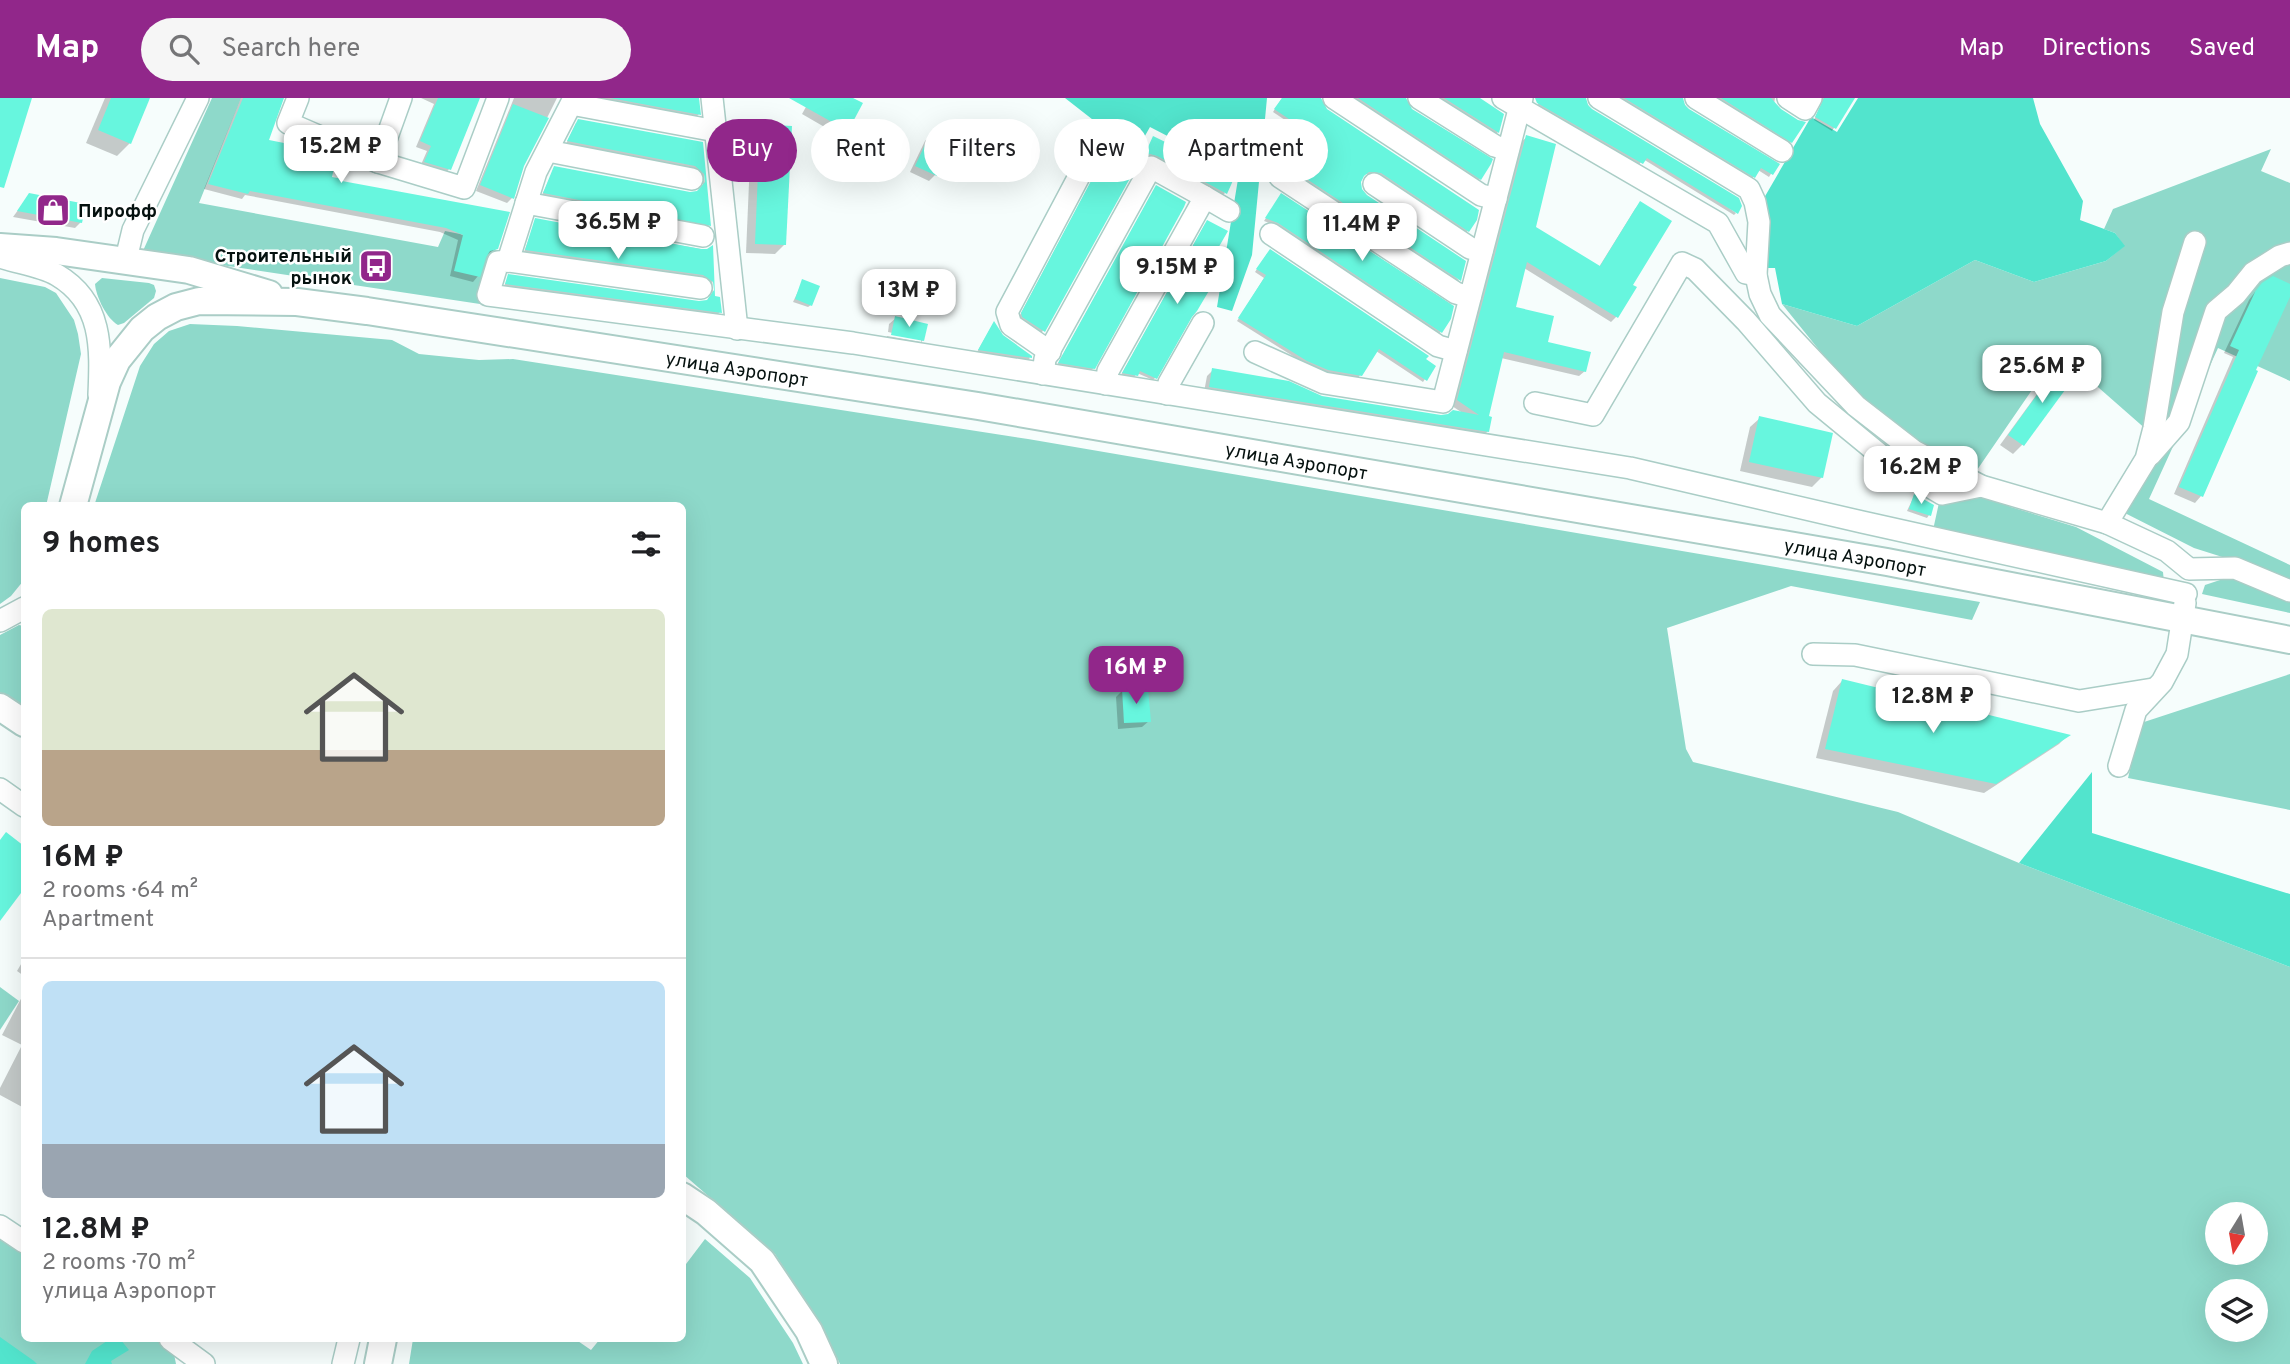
<!DOCTYPE html>
<meta charset="utf-8">
<style>
:root{--surface:#fff;--page:#f6f6f6;--text:#202124;--muted:#757577;--line:#e0e0e0;--accent:#91278a}
body{margin:0;font-family:Overpass,sans-serif;background:var(--page);color:var(--text);height:100vh;display:flex;flex-direction:column;font-size:26px;white-space:nowrap}
*{box-sizing:border-box;margin:0}
p{font-size:23px;color:var(--muted)}
.icon{flex:none;width:38px;height:38px;fill:none;stroke:currentColor;stroke-width:2;stroke-linecap:round;stroke-linejoin:round}
.map{position:relative;flex:1;overflow:hidden}
.details{position:absolute;left:21px;top:404px;width:665px;height:840px;display:flex;flex-direction:column;background:var(--surface);border-radius:10px;box-shadow:0 7px 28px #0002}
.details>*{flex:none}
.hud{position:absolute;left:707px;top:21px;width:665px;height:63px;display:flex;gap:14px}
.needle{width:46px;rotate:191deg}
.buttons{position:absolute;left:2205px;top:1104px;display:grid;gap:14px}
.buttons a{display:grid;place-items:center;width:63px;height:63px;border-radius:50%;background:var(--surface);box-shadow:0 7px 28px #0002;font-size:35px}
.price{position:absolute;translate:-50% -60px;padding:0 16px;border-radius:14px;background:#fff;color:#222;font-size:23px;line-height:46px;filter:drop-shadow(0 2px 4px #0008)}
.price::after{content:'';position:absolute;left:50%;top:42px;width:21px;height:16px;margin-left:-10px;background:inherit;clip-path:polygon(0 0,100% 0,50% 100%)}
.price.on{background:var(--accent);color:#fff}
ul{padding:0;list-style:none}
li{display:grid;align-content:center;gap:14px;height:371px;padding:0 21px}
li+li{border-top:2px solid var(--line)}
li span{display:grid;place-items:center;height:217px;border-radius:10px;color:#555}
li>.icon{margin-inline-start:auto}
span .icon{width:126px;height:126px;fill:#fffc;stroke-width:1}
li b{font-size:30px}
h2{display:flex;justify-content:space-between;align-items:center;height:84px;padding:0 21px;font-size:30px}
.chip{padding:0 24px;border-radius:32px;background:var(--surface);box-shadow:0 7px 28px #0002;font-size:24px;line-height:63px}
.chip.on{background:var(--accent);color:#fff}
header{display:flex;align-items:center;gap:42px;box-sizing:border-box;height:98px;padding:0 35px;background:var(--accent);color:#fff}
header strong{font-size:33px}
nav{display:flex;gap:38px;margin-inline-start:auto;font-size:24px}
.search{width:490px;height:63px;background:var(--page);display:flex;align-items:center;gap:18px;box-sizing:border-box;padding:0 24px;border-radius:38px;color:var(--muted);font-size:26px}
.map>svg:first-child{display:block}
.green{fill:#8ed9ca;fill-rule:evenodd}
.forest{fill:#52e4cd}
.shadow{fill:#0003}
.building{fill:#67f6de}
.lines{fill:none;stroke-linecap:round;stroke-linejoin:round}
.minor-casing{stroke:#aacdc6;stroke-width:24}
.major-casing{stroke:#aacdc6;stroke-width:30}
.minor{stroke:#fff;stroke-width:21}
.major{stroke:#fff;stroke-width:26}
.labels{text-anchor:middle;stroke-width:5;stroke-linejoin:round;paint-order:stroke}
.poi-label{font-size:19px;font-weight:bold;fill:#05110f;stroke:#fff;text-anchor:start}
.street-label{font-size:19px;fill:#05110f;stroke:#fff}
</style>
<header>
<strong>Map</strong>
<div class="search"><svg class="icon" aria-label="search" viewBox="0 0 24 24"><circle cx="10" cy="10" r="6"/><path d="M15 15l6 6"/></svg>Search here</div>
<nav><a>Map</a><a>Directions</a><a>Saved</a></nav>
</header>
<div class="map">
<svg width="2290" height="1266" viewBox="0 0 2290 1266">
<rect width="100%" height="100%" fill="#f6fdfc"/>
<g class="green">
<path d="M212 0H241L199 105 438 149 445 133 460 136 499 153 480 206 142 155Z"/>
<path d="M2271 51 2261 73 2290 85V283L2218 250 2149 401 2290 467V486L2235 463 2194 450 2109 407 2143 348 2148 333 2058 254 1977 372 1916 346 1861 304 1782 206 1857 228 1975 162 2034 184 2106 163 2124 148 2115 135 2104 131 2113 111Z"/>
<path d="M0 180 45 189 56 195 74 222 78 236 81 256 46 408H24V482L11 498 0 506Z"/>
<path d="M102 180 149 185 154 187 156 193 154 200 124 225 118 227C107 221 96 199 95 186Z"/>
<path d="M190 226 237 228 392 242 419 256 479 262 513 261 1028 341 1980 504 1972 522 1791 488 1667 530 1686 651 1693 664 1898 714 2019 765 2290 869V1266H840L822 1229 775 1156 683 1076 682 408H94L140 268 154 246 169 233ZM2217 1116H2256V1155H2217ZM2217 1194H2256V1232H2217Z"/>
<path d="M1944 382 2011 409 2076 429 2163 474 2164 485 1933 432Z"/>
<path d="M2232 478 2290 499V515L2202 496 2205 487Z"/>
<path d="M19 527 24 528V613L0 599V537Z"/>
<path d="M2290 576V712L2128 680 2141 625Z"/>
<path d="M0 889 19 903 0 932Z"/>
<path d="M0 1136 24 1152V1241H157L173 1251 176 1266H0Z"/>
<path d="M705 1141 750 1180 793 1245 803 1266H409L413 1241H575L591 1252 600 1241H682L683 1170Z"/>
</g>
<g class="forest">
<path d="M1065 0H1267L1252 157 1232 213 1217 209 1239 75 1150 29 1138 50 1097 25Z"/>
<path d="M1858 0H2033L2040 26 2083 103 2080 122 2115 135 2125 148 2106 163 2034 184 1975 162 1857 228 1782 206 1775 170H1765L1764 100 1811 19 1837 34Z"/>
<path d="M2092 674V735L2290 796V869L2019 765Z"/>
<path d="M0 1239 34 1263 37 1266H0Z"/>
<path d="M110 1241H120L129 1252 111 1263 112 1266H85L92 1253Z"/>
</g>
<g class="shadow">
<path d="M105 0H149L130 45 117 58 86 45Z"/>
<path d="M241 0H282L267 44 330 80 497 150 485 158 478 178 473 184 450 178 458 142 440 134 245 97 242 101 204 91Z"/>
<path d="M421 0H478L449 71 444 77 420 69 427 53 416 49 434 6Z"/>
<path d="M514 0H557L523 68 512 100 507 105 476 93Z"/>
<path d="M580 0H698L699 16 694 21Z"/>
<path d="M811 0H849L846 31 840 38 802 16Z"/>
<path d="M1282 0H1319L1320 6 1468 133 1465 135 1378 77 1365 76 1361 79 1360 92 1459 182 1457 184 1284 70 1276 68 1264 60 1288 24 1273 14Z"/>
<path d="M1352 0H1406L1405 6 1480 81 1478 83Z"/>
<path d="M1437 0H1476L1502 17 1498 34 1495 37Z"/>
<path d="M1542 0H1584L1591 12 1736 115 1734 117 1643 61 1639 67 1537 8Z"/>
<path d="M1618 0H1681L1688 12 1777 66 1769 79 1758 72 1752 81Z"/>
<path d="M1714 0H1775L1774 6 1791 44 1788 47Z"/>
<path d="M1821 0H1853L1832 33 1814 22 1822 4Z"/>
<path d="M576 25 701 45 709 127 707 130 542 97 555 69 689 96 697 95 703 88 702 79 692 70 566 46Z"/>
<path d="M761 28 785 146 775 156 746 155 751 38Z"/>
<path d="M931 36 935 77 929 83 910 74 925 43Z"/>
<path d="M1527 39 1534 129 1599 169 1635 111 1640 105 1630 187 1616 219 1611 224 1524 170 1514 210 1546 246 1585 273 1579 278 1501 260 1486 320 1488 333 1482 339 1204 294 1207 278 1213 272 1321 300 1441 319 1464 316 1452 308 1521 44Z"/>
<path d="M1154 40 1225 95 1223 97 1154 60 1146 58Z"/>
<path d="M1107 54 1136 65 1041 236 1019 219Z"/>
<path d="M1154 92 1094 270 1091 272 1057 267Z"/>
<path d="M29 97 81 124 75 130 13 119Z"/>
<path d="M1279 100 1441 234 1438 236 1275 127 1264 123Z"/>
<path d="M536 122 707 152 711 150 713 200 720 214 718 216 504 188 509 178 699 205 707 204 712 197 711 187 700 179 524 154Z"/>
<path d="M1205 126 1199 180 1155 280 1153 282 1137 275 1134 279 1121 277Z"/>
<path d="M1267 156 1424 262 1425 281 1423 284 1376 253 1358 280 1325 274 1304 265 1237 223 1264 180 1255 174Z"/>
<path d="M803 183 811 207 808 209 793 204Z"/>
<path d="M2290 188V194L2254 273 2201 398 2195 405 2174 396 2233 259 2224 255 2249 202 2255 194Z"/>
<path d="M896 220 923 242 917 249 886 243 887 238 921 244V241L888 234 889 226Z"/>
<path d="M993 226 1002 238 1030 260 1028 262 977 254Z"/>
<path d="M2061 268 2022 347 2013 356 2000 347 2051 277Z"/>
<path d="M1760 320 1822 379 1812 389 1740 373 1750 329Z"/>
<path d="M1914 398 1929 417 1927 420 1907 413Z"/>
<path d="M1842 583 2067 638 2059 646 1984 695 1816 660 1833 593Z"/>
<path d="M1122 593 1149 623 1142 629 1118 631 1116 599Z"/>
<path d="M24 861V878L17 873Z"/>
<path d="M24 895V1010L0 997V990L22 947 2 937Z"/>
</g>
<g class="building">
<path d="M0 0H32L4 90 0 89Z"/>
<path d="M111 0H150L131 46 98 32Z"/>
<path d="M243 0H284L269 42 314 51 336 60 332 79 343 81 342 83 510 114 498 151 490 153 486 159 480 179 454 173 463 137 446 130 250 93 248 96 208 86Z"/>
<path d="M438 0H480L451 72 424 64 431 48 420 43Z"/>
<path d="M610 0H699L701 17Z"/>
<path d="M789 0H853L863 5 848 33Z"/>
<path d="M1282 0H1321L1327 11 1479 112 1477 122 1469 134 1381 75 1369 74 1364 78 1361 84 1362 91 1367 97 1466 163 1461 183 1287 68 1279 66 1265 57 1289 21 1274 11Z"/>
<path d="M1358 0H1406L1412 11 1493 61 1491 66 1481 82Z"/>
<path d="M1444 0H1480L1504 16 1499 35Z"/>
<path d="M1535 0H1586L1588 7 1592 11 1739 100 1742 108 1738 116 1647 60 1643 66 1537 5Z"/>
<path d="M1624 0H1683L1685 7 1689 11 1780 66 1773 77 1761 70 1755 80Z"/>
<path d="M1721 0H1771L1781 11 1798 22 1806 24 1792 45Z"/>
<path d="M1824 0H1855L1836 31 1815 19Z"/>
<path d="M513 6 549 20 524 68 514 101 480 87Z"/>
<path d="M578 21 703 44 711 128 543 95 554 68 690 94 697 93 705 84 704 76 695 68 567 43Z"/>
<path d="M760 26 792 28 786 147 755 146Z"/>
<path d="M931 34 952 44 937 78 915 68Z"/>
<path d="M1526 37 1556 46 1536 129 1600 168 1640 103 1672 123 1633 187 1637 189 1618 220 1527 164 1516 209 1554 218 1548 244 1591 254 1586 274 1504 254 1489 318 1492 319 1489 334 1209 289 1212 270 1289 283 1322 298 1441 317 1448 316 1453 312 1479 317 1457 302Z"/>
<path d="M1153 38 1235 78 1227 96 1157 58 1150 56 1144 58Z"/>
<path d="M1109 49 1139 64 1045 234 1022 219 1021 215Z"/>
<path d="M1156 87 1186 104 1184 109 1095 271 1058 265Z"/>
<path d="M29 95 86 106 82 125 17 113Z"/>
<path d="M1281 95 1454 208 1451 221 1442 235 1278 125 1265 120Z"/>
<path d="M535 120 701 151H707L713 147 715 198 720 199 722 215 505 186 508 176 699 203 707 202 714 192 713 184 703 177 525 152Z"/>
<path d="M1207 122 1228 133 1201 180 1213 186 1197 213 1192 219 1157 281 1140 273 1138 278 1122 275Z"/>
<path d="M1270 151 1429 258 1426 261 1436 268 1427 283 1379 251 1362 278 1328 272 1307 263 1238 220 1266 177 1256 171Z"/>
<path d="M2273 178 2290 186V199L2256 272 2258 273 2203 399 2179 389 2239 252 2230 248 2255 194 2262 185Z"/>
<path d="M802 181 820 188 812 208 795 201Z"/>
<path d="M895 218 928 226 924 243 891 237Z"/>
<path d="M994 223 1003 237 1032 258V260L978 252Z"/>
<path d="M2060 265 2076 277 2024 348 2008 337Z"/>
<path d="M1759 318 1833 335 1823 380 1749 364Z"/>
<path d="M1914 396 1934 407 1931 418 1909 411Z"/>
<path d="M1842 581 2071 637 1996 686 1825 651Z"/>
<path d="M1148 590 1151 624 1124 625 1122 591Z"/>
<path d="M6 734 24 748V791L0 823V742Z"/>
</g>
<g class="lines">
<g class="minor-casing">
<g id="minor">
<path d="M298 0 288 25 378 64 464 90 498 0"/>
<path d="M712 0 737 231"/>
<path d="M1334 0 1481 97 1496 101"/>
<path d="M1419 0 1495 48 1508 52"/>
<path d="M1503 0 1718 125 1746 175 1756 177"/>
<path d="M1599 0 1749 91 1755 104 1759 124 1756 177 1760 196 1770 217 1856 308 1914 353 1981 388 2107 425 2167 453 2189 471 2235 470 2290 493"/>
<path d="M1696 0 1782 53"/>
<path d="M1788 0 1805 11 1811 0"/>
<path d="M716 33 571 6 536 74 508 163 498 164 488 197 853 245 1630 370 1862 424 2186 496"/>
<path d="M548 53 692 81"/>
<path d="M378 64 401 0"/>
<path d="M1280 79 1456 195 1470 199"/>
<path d="M1374 86 1470 150 1482 153"/>
<path d="M1205 99 1229 113"/>
<path d="M526 105 703 138"/>
<path d="M1271 136 1438 248 1456 253"/>
<path d="M0 159C18 165 41 168 57 177 103 204 101 250 99 297"/>
<path d="M126 161 133 132 198 0"/>
<path d="M508 163 701 190"/>
<path d="M1050 254 1011 227 1007 214 1102 35"/>
<path d="M1255 254 1324 285 1443 304 1522 0"/>
<path d="M1043 276 1045 261 1151 69 1205 99 1108 273 1106 286"/>
<path d="M1167 296 1169 285 1203 225"/>
<path d="M1535 305 1593 317 1682 165 1695 171 1746 223 1817 305 1890 365 1942 396 1981 388"/>
<path d="M2150 357 2179 324 2216 213 2236 196 2253 175 2280 158 2290 155"/>
<path d="M2107 425 2146 361 2154 330 2173 214 2195 144"/>
<path d="M0 523 24 510"/>
<path d="M1813 556 1855 557 2079 603 2153 591"/>
<path d="M2119 668 2136 612 2162 584 2177 556 2185 505"/>
<path d="M0 691 24 708"/>
<path d="M0 1128 24 1144"/>
<path d="M170 1241 204 1266"/>
<path d="M343 1266 349 1241"/>
</g>
</g>
<g class="major-casing">
<g id="major">
<path d="M0 149 56 153 189 172 269 196"/>
<path id="s1" d="M73 408 107 284 117 262 142 231 157 219 176 209 199 203 297 204 367 213 978 308 1887 464 2290 542"/>
<path d="M0 609 24 625"/>
<path d="M682 1098 706 1114 762 1163 809 1233 824 1266"/>
<path d="M378 1266 383 1241"/>
</g>
</g>
<use href="#minor" class="minor"/>
<use href="#major" class="major"/>
</g>
<defs>
<g id="shop-square" transform="scale(1.75)"><rect x="-9" y="-9" width="18" height="18" rx="4" fill="#91278a" stroke="#fff"/><path d="M-5-2.5h2.3a2.7 3.5 0 0 1 5.4 0H5L5.5 6h-11ZM-1.5-2.5h3a1.5 2.3 0 0 0-3 0Z" fill="#fff"/></g>
<g id="bus-square" transform="scale(1.75)"><rect x="-9" y="-9" width="18" height="18" rx="4" fill="#91278a" stroke="#fff"/><path d="M-5-6H5V4H4V6H2V4H-2V6H-4V4H-5ZM-3.5-4V0h7V-4ZM-3.5 1.2v1.5H-2V1.2ZM2 1.2v1.5H3.5V1.2Z" fill="#fff"/></g>
</defs>
<g fill-rule="evenodd">
<use href="#shop-square" x="53" y="112"/>
<use href="#bus-square" x="376" y="168"/>
</g>
<g class="labels">
<g class="poi-label">
<text x="78" y="119">Пирофф</text>
<text x="352" y="164" text-anchor="end">Строительный<tspan x="352" dy="22">рынок</tspan></text>
</g>
<g class="street-label">
<text dy="7" stroke="none"><textPath href="#s1" startOffset="800">улица Аэропорт</textPath></text>
<text dy="7" stroke="none"><textPath href="#s1" startOffset="1367">улица Аэропорт</textPath></text>
<text dy="7" stroke="none"><textPath href="#s1" startOffset="1934">улица Аэропорт</textPath></text>
</g>
</g>
</svg>
<div class="buttons">
<a><svg class="needle" viewBox="-14 -14 28 28"><path d="M0-13l5 13h-10z" fill="#e53935"/><path d="M0 13l5-13h-10z" fill="#757577"/></svg></a>
<a><svg class="icon" aria-label="layers" viewBox="0 0 24 24"><path d="M12 4l9 5-9 5-9-5zM3 14l9 5 9-5"/></svg></a>
</div>
<b class="price" style="left:341px;top:87px">15.2M ₽</b>
<b class="price" style="left:618px;top:163px">36.5M ₽</b>
<b class="price" style="left:1362px;top:165px">11.4M ₽</b>
<b class="price" style="left:1177px;top:208px">9.15M ₽</b>
<b class="price" style="left:909px;top:231px">13M ₽</b>
<b class="price" style="left:2042px;top:307px">25.6M ₽</b>
<b class="price" style="left:1921px;top:408px">16.2M ₽</b>
<b class="price on" style="left:1136px;top:608px">16M ₽</b>
<b class="price" style="left:1933px;top:637px">12.8M ₽</b>
<div class="hud">
<a class="chip on">Buy</a>
<a class="chip">Rent</a>
<a class="chip">Filters</a>
<a class="chip">New</a>
<a class="chip">Apartment</a>
</div>
<section class="details">
<h2>9 homes<svg class="icon" aria-label="filters" viewBox="0 0 24 24"><path d="M4 7h16M4 17h16"/><circle cx="9" cy="7" r="2"/><circle cx="15" cy="17" r="2"/></svg></h2>
<ul>
<li><span style="background:linear-gradient(#dfe7d0 65%,#b9a48a 0)"><svg class="icon" aria-label="home" viewBox="0 0 24 24"><path d="M3 11l9-7 9 7M6 9v11h12V9"/></svg></span><div><b>16M ₽</b><p>2 rooms · 64 m²</p><p>Apartment</p></div></li>
<li><span style="background:linear-gradient(#bfe0f5 75%,#9aa5b1 0)"><svg class="icon" aria-label="home" viewBox="0 0 24 24"><path d="M3 11l9-7 9 7M6 9v11h12V9"/></svg></span><div><b>12.8M ₽</b><p>2 rooms · 70 m²</p><p>улица Аэропорт</p></div></li>
</ul>
</section>
</div>
